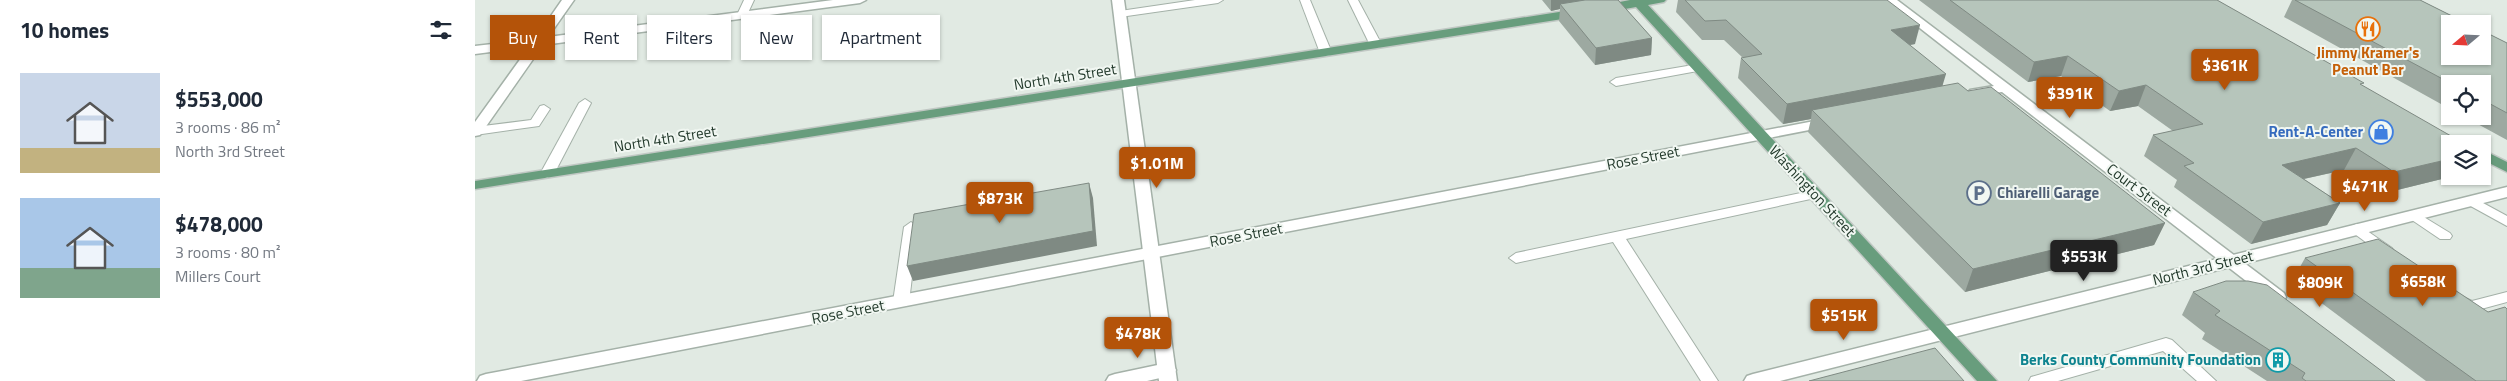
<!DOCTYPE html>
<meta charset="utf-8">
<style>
:root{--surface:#fff;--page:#f2f2f3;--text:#1f2937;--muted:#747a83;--accent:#b45309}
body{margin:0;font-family:"Titillium Web",sans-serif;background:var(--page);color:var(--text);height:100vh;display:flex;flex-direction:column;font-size:19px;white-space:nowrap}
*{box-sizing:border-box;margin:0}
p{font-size:16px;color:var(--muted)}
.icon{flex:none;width:28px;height:28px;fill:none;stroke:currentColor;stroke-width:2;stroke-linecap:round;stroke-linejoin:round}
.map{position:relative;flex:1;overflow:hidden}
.drawer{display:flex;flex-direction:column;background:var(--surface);width:475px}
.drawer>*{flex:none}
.top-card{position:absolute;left:15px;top:15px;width:475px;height:45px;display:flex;gap:10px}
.needle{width:32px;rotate:251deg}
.buttons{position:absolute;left:1966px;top:15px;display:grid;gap:10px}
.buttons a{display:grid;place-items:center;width:50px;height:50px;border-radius:0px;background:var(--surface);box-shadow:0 1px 4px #0004;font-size:25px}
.price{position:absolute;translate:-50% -42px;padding:0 11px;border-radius:5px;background:var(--accent);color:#fff;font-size:16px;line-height:32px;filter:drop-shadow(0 1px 2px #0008)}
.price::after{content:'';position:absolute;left:50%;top:30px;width:15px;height:11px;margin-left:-8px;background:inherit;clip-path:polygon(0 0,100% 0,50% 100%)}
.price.current{background:#222;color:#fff}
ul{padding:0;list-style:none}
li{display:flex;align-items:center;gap:15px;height:125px;padding:0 20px}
li span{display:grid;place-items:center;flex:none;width:140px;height:100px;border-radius:0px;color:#555}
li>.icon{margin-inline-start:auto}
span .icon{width:60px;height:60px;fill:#fffc;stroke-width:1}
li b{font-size:21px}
h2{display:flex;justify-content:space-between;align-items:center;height:60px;padding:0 20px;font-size:21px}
.pill{padding:0 18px;border-radius:0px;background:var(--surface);box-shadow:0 1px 4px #0004;font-size:18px;line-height:45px}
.pill.current{background:var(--accent);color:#fff}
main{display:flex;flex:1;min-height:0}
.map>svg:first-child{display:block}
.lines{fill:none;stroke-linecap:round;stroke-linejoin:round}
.service-casing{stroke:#a4b1a8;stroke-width:2}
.minor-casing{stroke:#a4b1a8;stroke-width:3}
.tertiary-casing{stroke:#a4b1a8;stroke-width:3}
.primary-casing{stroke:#c1c8c4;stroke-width:3}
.service{fill:#fff;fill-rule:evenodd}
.minor{fill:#fff;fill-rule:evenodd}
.tertiary{fill:#fff;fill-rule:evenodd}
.primary{fill:#689d7d;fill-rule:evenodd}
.wall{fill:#9da9a1}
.shaded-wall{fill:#7f8a83}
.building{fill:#b6c5bb;stroke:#7f8a83}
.labels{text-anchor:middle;stroke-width:4;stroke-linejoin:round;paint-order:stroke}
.food-label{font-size:15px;font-weight:bold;fill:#c56008;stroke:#f1f7f2}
.street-label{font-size:15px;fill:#22392b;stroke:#f1f7f2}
.shop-label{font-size:15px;font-weight:bold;fill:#366cbe;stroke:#f1f7f2;text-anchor:end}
.service-label{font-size:15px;font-weight:bold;fill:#4e5e75;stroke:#f1f7f2;text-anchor:start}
.culture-label{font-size:15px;font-weight:bold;fill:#0d838f;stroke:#f1f7f2;text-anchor:end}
</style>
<main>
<section class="drawer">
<h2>10 homes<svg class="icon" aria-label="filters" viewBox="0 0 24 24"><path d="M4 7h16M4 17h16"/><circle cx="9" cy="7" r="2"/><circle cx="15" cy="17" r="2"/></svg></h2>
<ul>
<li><span style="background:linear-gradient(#c9d6e8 75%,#c2b280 0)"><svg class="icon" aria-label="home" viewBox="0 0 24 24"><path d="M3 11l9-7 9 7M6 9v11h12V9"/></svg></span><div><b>$553,000</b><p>3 rooms · 86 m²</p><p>North 3rd Street</p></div></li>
<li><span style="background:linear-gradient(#a9c7e8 70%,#7fa58c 0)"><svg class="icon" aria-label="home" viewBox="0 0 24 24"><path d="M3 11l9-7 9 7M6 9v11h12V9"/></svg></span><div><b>$478,000</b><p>3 rooms · 80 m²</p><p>Millers Court</p></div></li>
</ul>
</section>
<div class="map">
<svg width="2032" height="381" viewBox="0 0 2032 381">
<rect width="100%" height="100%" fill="#e1eae3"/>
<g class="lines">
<g class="service-casing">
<g id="service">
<path d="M269 0H279L272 15 267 18 262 15Z"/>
<path d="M720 0H748L743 3 645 17 640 14 645 11Z"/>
<path d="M825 0H835L857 53 855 55 851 56 845 53Z"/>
<path d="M873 0H883L907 45 905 47 901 48 895 45Z"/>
<path d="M1224 64 1230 68 1228 70 1141 86 1135 82 1141 78Z"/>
<path d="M110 99 116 103 79 174 72 178 67 177 65 174 104 103Z"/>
<path d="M69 105 75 109 64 126 0 135V127L56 120 65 106Z"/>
<path d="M1340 190 1347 194 1345 197 1151 239 1243 381H1226L1138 242 1041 263 1034 258 1041 253Z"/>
<path d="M1997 197 2032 216V226L1992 204 1990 201 1992 198Z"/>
<path d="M1939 211 1975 233 1977 236 1975 239H1965L1934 218 1932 215 1934 212Z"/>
<path d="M436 222 443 227 434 302 431 306H421L418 302 429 227Z"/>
<path d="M1882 224 1917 248 1919 251 1917 254H1907L1877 232 1875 229 1877 226Z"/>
<path d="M2032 292V302L1995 312 1981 305 1978 301 1981 297 1986 296 1997 301Z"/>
<path d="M1691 338 1697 340 1741 381H1722L1688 351 1583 381H1554L1556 377Z"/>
</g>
</g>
<g class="minor-casing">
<g id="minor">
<path d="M87 0H99L73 37 358 0H391L385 3 68 45 5 135 0 136V122L54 47 0 54V46L60 39Z"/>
<path d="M1409 0H1422L1809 293 1811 297 1809 301H1797L1527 92 1495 96 1493 93 1495 90 1519 86Z"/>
<path d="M1355 118 1362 122 1360 125 46 381H2L5 376 11 374Z"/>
<path d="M692 363 698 365 701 370 698 375 672 381H631L634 376 640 374Z"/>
</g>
</g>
<g class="tertiary-casing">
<g id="tertiary">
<path d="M637 0H649L702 381H684Z"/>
<path d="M2032 187V197L1305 381H1269L1272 376 1278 374Z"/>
</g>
</g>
<g class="primary-casing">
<g id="primary">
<path d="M1155 0H1191L1189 2 1173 5 1522 381H1502L1161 7 1128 13 1122 9 1124 6Z"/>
<path d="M1103 9 1109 13 1107 16 0 189V181Z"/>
<path d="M2008 150 2032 162V172L2008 160Z"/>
</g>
</g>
<use href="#service" class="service"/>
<use href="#minor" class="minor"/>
<use href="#tertiary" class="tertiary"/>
<use href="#primary" class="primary"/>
</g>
<g class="wall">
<path d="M1067 0H1143L1177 38 1176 55 1120 65 1084 21 1085 9 1076 11Z"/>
<path d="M1203 0H1210L1440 44 1435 45 1468 86 1493 91 1690 223 1679 245 1490 292 1333 132 1336 119 1308 124 1263 78 1266 58H1268L1249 40H1227L1201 12Z"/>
<path d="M1444 0H1742L1888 86 1975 176H1979L1906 194 1869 170 1829 179 1865 203 1852 225 1776 244 1699 187 1702 180 1669 156 1678 135 1698 131 1663 106 1635 111 1586 76 1553 82Z"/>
<path d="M1817 0H1945L2032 43V140L1988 116H2008V84H1975V109L1809 17Z"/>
<path d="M1830 258 2013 312 2032 381H1951L1817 281Z"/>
<path d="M1718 292 1920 381H1792L1727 339 1730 333 1707 315Z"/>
</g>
<g class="shaded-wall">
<path d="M1076 0H1128L1085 4V9L1076 11Z"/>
<path d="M1445 25 1440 44 1411 49 1416 30Z"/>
<path d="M1177 38 1176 55 1120 65 1121 48Z"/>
<path d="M1593 56 1586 76 1553 82 1559 62Z"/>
<path d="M1471 74 1465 94 1337 110 1336 119 1308 124 1312 104Z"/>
<path d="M1671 85 1663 106 1635 111 1644 91Z"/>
<path d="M1881 148 1869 170 1796 186 1807 165Z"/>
<path d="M1975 159V176H1979L1906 194 1919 172Z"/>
<path d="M614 183 618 198 622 246 438 281 432 266Z"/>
<path d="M1865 203 1852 225 1776 244 1788 222Z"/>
<path d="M1690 223 1679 245 1490 292 1498 269Z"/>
</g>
<g class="building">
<path d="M1110 0H1143L1177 38 1121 48 1085 4Z"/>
<path d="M1210 0H1412L1445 25 1416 30 1471 74 1312 104 1266 58 1287 54 1251 20 1230 21Z"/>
<path d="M1475 0H1742L1889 83 1885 84 1990 144H1975V159L1919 172 1881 148 1807 165 1865 203 1788 222 1709 166 1719 163 1678 135 1728 124 1671 85 1644 91 1593 56 1559 62Z"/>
<path d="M1820 0H1945L1993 24H1975V56H2008V31L2032 43V113L2008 100V84H1977Z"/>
<path d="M1483 83 1493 91 1516 87 1690 223 1498 269 1337 110Z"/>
<path d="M614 183 618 231 432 266 439 214Z"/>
<path d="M1903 239 2013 312 2030 307 2032 309V381H2001L1830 258Z"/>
<path d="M1751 281H1773L1792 285 1920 381H1831L1827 378 1830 373 1740 315 1745 311 1718 292Z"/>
<path d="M1460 348 1489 381H1334Z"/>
</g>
<defs>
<g id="restaurant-ring" transform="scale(1.25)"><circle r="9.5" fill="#f1f7f2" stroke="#e8710a" stroke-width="1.5"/><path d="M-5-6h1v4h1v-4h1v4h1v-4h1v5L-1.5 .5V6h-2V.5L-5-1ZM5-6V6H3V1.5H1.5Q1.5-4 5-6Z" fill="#e8710a"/></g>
<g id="shop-ring" transform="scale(1.25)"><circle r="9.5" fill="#f1f7f2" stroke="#3f7fe0" stroke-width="1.5"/><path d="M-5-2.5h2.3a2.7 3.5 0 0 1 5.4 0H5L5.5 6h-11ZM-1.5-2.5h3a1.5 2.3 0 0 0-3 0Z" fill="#3f7fe0"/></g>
<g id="parking-ring" transform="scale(1.25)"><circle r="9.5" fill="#f1f7f2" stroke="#5c6f8a" stroke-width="1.5"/><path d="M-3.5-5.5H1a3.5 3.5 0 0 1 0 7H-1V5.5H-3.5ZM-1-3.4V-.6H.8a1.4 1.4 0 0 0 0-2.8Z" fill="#5c6f8a"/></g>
<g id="building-ring" transform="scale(1.25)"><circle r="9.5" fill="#f1f7f2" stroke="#0f9aa8" stroke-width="1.5"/><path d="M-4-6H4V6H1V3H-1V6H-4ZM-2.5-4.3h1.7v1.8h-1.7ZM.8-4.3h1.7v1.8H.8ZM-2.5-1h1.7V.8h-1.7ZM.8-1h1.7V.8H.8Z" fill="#0f9aa8"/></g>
</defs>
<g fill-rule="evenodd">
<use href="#restaurant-ring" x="1893" y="29"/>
<use href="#shop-ring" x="1906" y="132"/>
<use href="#parking-ring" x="1504" y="193"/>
<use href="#building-ring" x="1803" y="360"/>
</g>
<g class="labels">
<g class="food-label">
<text x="1893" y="58">Jimmy Kramer's<tspan x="1893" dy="17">Peanut Bar</tspan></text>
</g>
<g class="street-label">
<text transform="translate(590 77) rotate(-9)" y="5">North 4th Street</text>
<text transform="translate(190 139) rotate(-9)" y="5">North 4th Street</text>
<text transform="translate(1168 158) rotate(-11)" y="5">Rose Street</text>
<text transform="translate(1664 190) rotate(37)" y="5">Court Street</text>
<text transform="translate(1337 191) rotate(47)" y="5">Washington Street</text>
<text transform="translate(771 235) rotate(-11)" y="5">Rose Street</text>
<text transform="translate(1728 268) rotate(-14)" y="5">North 3rd Street</text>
<text transform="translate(373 312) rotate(-11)" y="5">Rose Street</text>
</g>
<g class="shop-label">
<text x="1888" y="137">Rent-A-Center</text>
</g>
<g class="service-label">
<text x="1522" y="198">Chiarelli Garage</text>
</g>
<g class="culture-label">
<text x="1786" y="365">Berks County Community Foundation</text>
</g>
</g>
</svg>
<div class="buttons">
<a><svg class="needle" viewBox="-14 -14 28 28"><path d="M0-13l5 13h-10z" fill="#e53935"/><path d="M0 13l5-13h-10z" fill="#747a83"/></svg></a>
<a><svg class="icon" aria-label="locate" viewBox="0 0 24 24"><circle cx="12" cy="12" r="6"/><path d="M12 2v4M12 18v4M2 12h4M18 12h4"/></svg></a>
<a><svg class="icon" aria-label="layers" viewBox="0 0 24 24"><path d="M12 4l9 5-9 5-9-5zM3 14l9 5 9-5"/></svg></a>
</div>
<b class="price" style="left:1750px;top:91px">$361K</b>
<b class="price" style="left:1595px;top:119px">$391K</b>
<b class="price" style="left:682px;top:189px">$1.01M</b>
<b class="price" style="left:1890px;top:212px">$471K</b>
<b class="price" style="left:525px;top:224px">$873K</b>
<b class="price current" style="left:1609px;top:282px">$553K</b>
<b class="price" style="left:1948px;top:307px">$658K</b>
<b class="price" style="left:1845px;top:308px">$809K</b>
<b class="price" style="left:1369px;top:341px">$515K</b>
<b class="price" style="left:663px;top:359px">$478K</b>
<div class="top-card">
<a class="pill current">Buy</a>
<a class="pill">Rent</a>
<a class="pill">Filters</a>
<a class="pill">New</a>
<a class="pill">Apartment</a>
</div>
</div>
</main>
